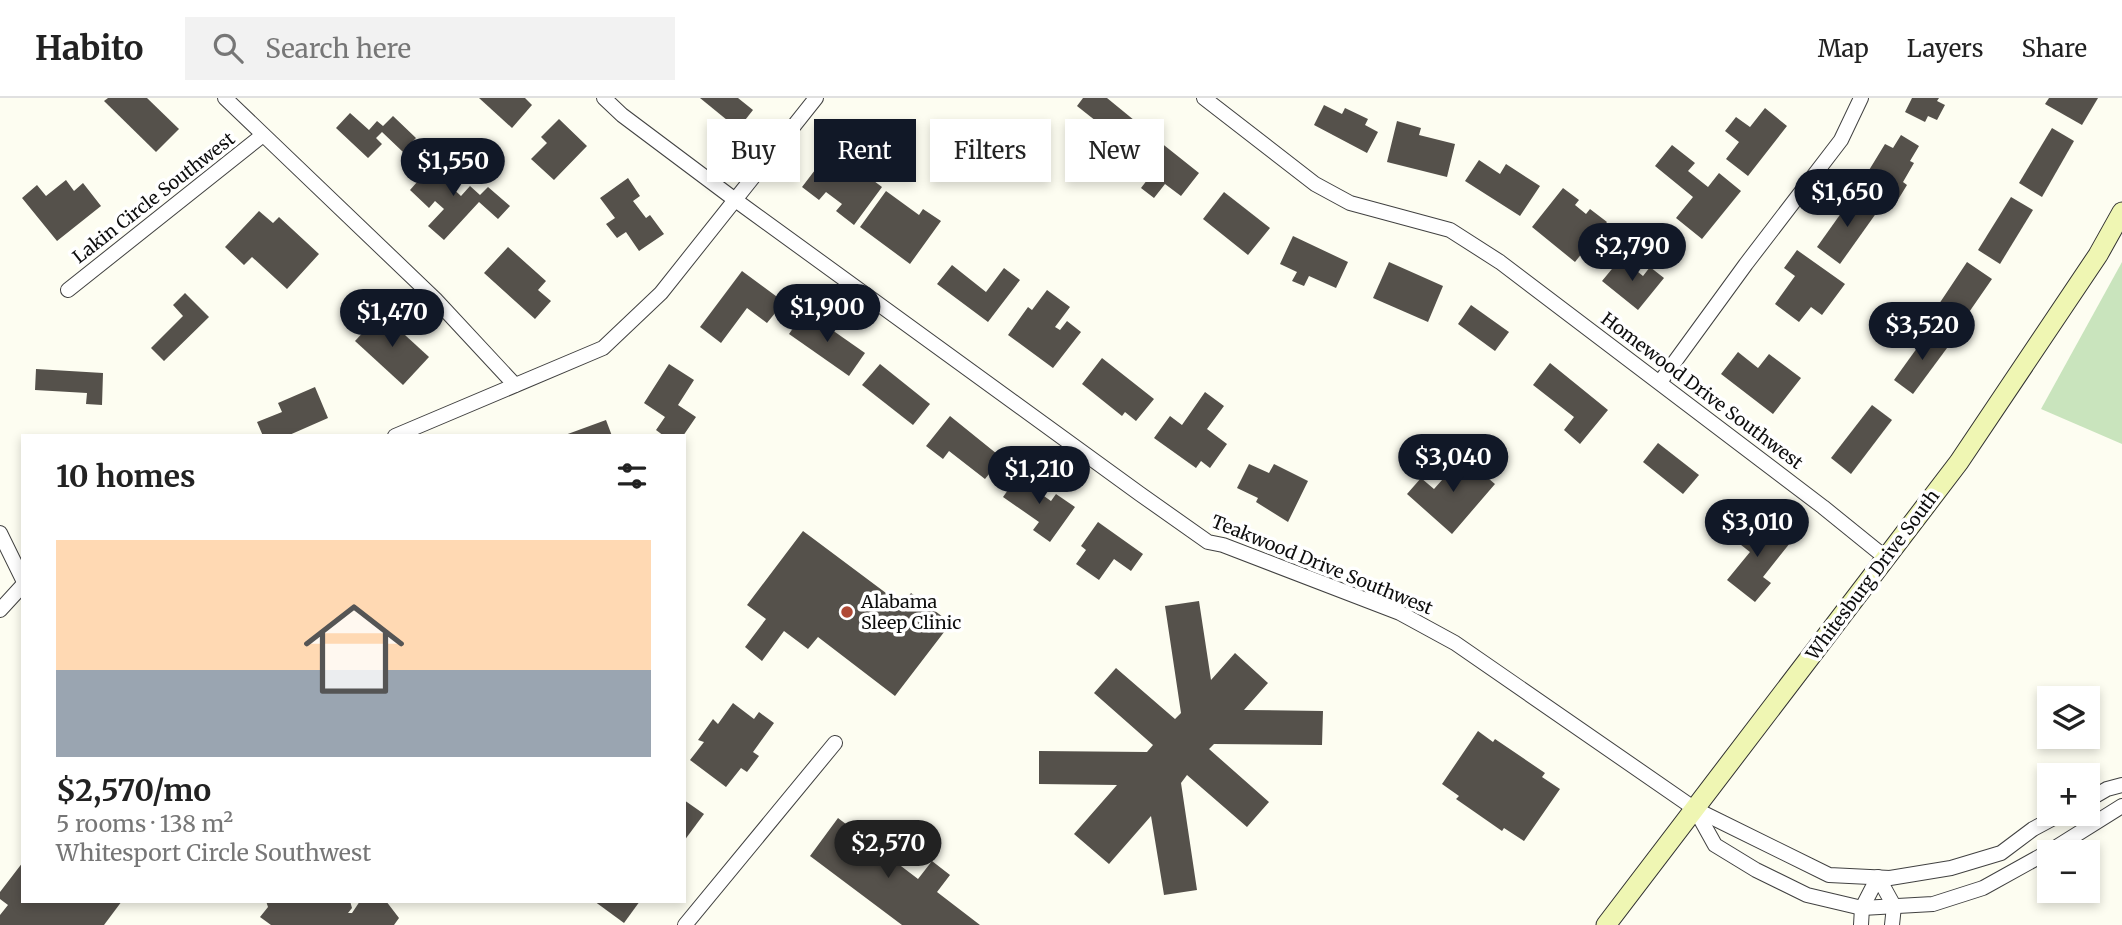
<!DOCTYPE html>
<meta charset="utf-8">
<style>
:root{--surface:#fff;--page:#f2f2f2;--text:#222;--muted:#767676;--line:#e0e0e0;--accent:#111827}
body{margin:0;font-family:Merriweather,serif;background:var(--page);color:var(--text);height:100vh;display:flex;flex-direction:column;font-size:26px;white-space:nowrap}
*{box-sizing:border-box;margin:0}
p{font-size:23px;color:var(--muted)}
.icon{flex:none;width:38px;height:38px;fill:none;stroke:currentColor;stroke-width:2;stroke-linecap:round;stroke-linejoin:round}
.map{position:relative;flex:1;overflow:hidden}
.details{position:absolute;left:21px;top:336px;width:665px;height:469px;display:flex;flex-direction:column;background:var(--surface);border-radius:0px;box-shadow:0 4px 10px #0003}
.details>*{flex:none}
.banner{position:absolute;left:707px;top:21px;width:665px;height:63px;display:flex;gap:14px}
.controls{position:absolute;left:2037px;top:588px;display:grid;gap:14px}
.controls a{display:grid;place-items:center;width:63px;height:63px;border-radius:0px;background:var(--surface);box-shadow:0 4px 10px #0003;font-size:35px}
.price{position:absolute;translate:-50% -60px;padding:0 16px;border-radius:24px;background:var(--accent);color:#fff;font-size:23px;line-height:46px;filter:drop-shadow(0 2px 4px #0008)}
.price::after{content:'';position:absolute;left:50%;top:42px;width:21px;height:16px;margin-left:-10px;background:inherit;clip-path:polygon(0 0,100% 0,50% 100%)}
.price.active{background:#222;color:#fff}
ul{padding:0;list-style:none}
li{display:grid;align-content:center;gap:14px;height:371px;padding:0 35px}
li+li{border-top:2px solid var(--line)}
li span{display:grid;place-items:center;height:217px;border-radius:0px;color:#555}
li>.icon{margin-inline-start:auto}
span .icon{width:126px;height:126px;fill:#fffc;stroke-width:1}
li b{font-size:30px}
h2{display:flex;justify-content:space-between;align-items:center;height:84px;padding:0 35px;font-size:30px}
.chip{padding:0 24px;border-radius:0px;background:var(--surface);box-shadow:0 4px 10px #0003;font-size:24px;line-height:63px}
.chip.active{background:var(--accent);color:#fff}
header{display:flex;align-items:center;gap:42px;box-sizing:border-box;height:98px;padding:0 35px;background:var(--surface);border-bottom:2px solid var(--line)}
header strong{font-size:33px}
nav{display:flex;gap:38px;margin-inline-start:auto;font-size:24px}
.search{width:490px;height:63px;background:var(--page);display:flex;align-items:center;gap:18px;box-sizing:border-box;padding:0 24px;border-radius:0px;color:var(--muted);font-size:26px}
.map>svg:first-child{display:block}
.green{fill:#c9e4bd}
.building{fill:#55514b}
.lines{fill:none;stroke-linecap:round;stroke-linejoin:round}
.street-casing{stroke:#414141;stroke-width:16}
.secondary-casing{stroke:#303030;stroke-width:21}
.street{stroke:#fff;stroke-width:14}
.secondary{stroke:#eff6b3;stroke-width:19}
.poi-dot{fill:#af4935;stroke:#fff;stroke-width:2.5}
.labels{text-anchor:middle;stroke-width:7;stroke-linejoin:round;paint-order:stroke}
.street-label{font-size:18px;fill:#0e0e0e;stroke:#fff}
.poi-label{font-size:18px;fill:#0e0e0e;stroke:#fff;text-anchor:start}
</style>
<header>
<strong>Habito</strong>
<div class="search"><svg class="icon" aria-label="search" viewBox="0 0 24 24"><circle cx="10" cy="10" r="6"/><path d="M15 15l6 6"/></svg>Search here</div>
<nav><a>Map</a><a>Layers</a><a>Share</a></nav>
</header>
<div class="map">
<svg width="2122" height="827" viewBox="0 0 2122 827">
<rect width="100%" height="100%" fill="#fdfdf1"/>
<path class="green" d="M2122 164V346L2041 311Z"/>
<g class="building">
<path d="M108 0H147L179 31 156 54 104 3Z"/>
<path d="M479 0H525L532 7 512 30Z"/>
<path d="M700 0H738L753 12 738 31Z"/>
<path d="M1083 0H1107L1140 27 1125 46 1077 8Z"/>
<path d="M1912 0H1939L1937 3 1945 7 1937 22 1928 18 1925 24 1905 14Z"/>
<path d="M2049 0H2098L2082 27 2045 6Z"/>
<path d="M1324 7 1342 16 1345 10 1368 21 1365 27 1378 34 1367 55 1314 27Z"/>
<path d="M1765 10 1787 28 1748 78 1726 61 1739 44 1725 33 1736 19 1750 29Z"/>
<path d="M350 15 369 32 377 23 383 28 393 18 416 40 403 54 382 34 376 40 382 46 368 60 336 30Z"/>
<path d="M559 21 587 48 554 82 531 61 547 45 541 39Z"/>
<path d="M1397 23 1421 30 1419 37 1455 46 1447 79 1387 64Z"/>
<path d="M2052 30 2074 43 2042 99 2019 85Z"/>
<path d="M1901 37 1919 48 1910 63 1914 65 1903 84 1907 87 1896 105 1863 82 1885 46 1893 50Z"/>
<path d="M1155 40 1199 75 1181 98 1165 86 1154 100 1141 90 1154 73 1138 60Z"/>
<path d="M1672 47 1695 65 1688 73 1708 89 1719 75 1741 93 1702 141 1676 120 1693 99 1655 68Z"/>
<path d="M828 55 838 63 842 59 882 89 854 127 836 113 842 106 826 94 819 102 802 89Z"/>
<path d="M441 57 458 72 447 85 461 98 470 88 480 97 488 89 510 108 498 121 479 104 444 142 428 128 444 111 435 103 429 110 410 92Z"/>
<path d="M1479 62 1500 76 1506 66 1540 88 1520 118 1465 83Z"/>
<path d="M628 80 640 98 633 103 646 120 650 117 664 136 639 153 626 134 617 140 606 126 615 120 600 100Z"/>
<path d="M66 82 74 93 83 85 101 108 57 143 22 100 37 87 46 98Z"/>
<path d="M1563 90 1579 102 1575 107 1586 116 1590 111 1607 124 1575 164 1532 129Z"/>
<path d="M886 93 919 117 923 111 941 123 910 166 860 129Z"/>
<path d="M1224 94 1270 130 1248 157 1203 121Z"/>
<path d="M1854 97 1877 114 1840 166 1817 149Z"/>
<path d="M2011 99 2033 112 2000 166 1978 152Z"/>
<path d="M259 113 273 125 279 119 319 156 287 191 252 159 244 167 225 149Z"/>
<path d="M1293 138 1348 164 1336 190 1309 178 1304 188 1292 183 1297 174 1280 166Z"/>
<path d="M508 149 546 183 538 192 551 203 535 221 484 175Z"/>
<path d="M1797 152 1845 186 1822 217 1811 209 1799 224 1775 206 1795 178 1784 170Z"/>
<path d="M1621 160 1643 178 1650 169 1664 180 1638 212 1602 183Z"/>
<path d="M1389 164 1443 188 1428 224 1373 200Z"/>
<path d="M1967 164 1992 181 1956 233 1942 223 1949 213 1939 206Z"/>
<path d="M952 167 986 194 1004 170 1020 182 988 224 937 186Z"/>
<path d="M742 173 784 204 767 225 747 210 721 245 700 229Z"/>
<path d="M1047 192 1070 209 1055 229 1060 232 1067 223 1081 234 1053 270 1008 237 1028 209 1032 212Z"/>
<path d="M185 195 209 219 164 263 151 250 183 218 173 207Z"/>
<path d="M1471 207 1509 234 1495 253 1458 226Z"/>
<path d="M805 213 865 255 849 278 789 236Z"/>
<path d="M381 215 429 259 403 287 355 243Z"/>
<path d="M1930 232 1950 246 1913 296 1894 282Z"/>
<path d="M1738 254 1758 270 1769 256 1801 280 1773 316 1721 276Z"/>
<path d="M1102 260 1154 301 1136 323 1125 314 1122 318 1082 286Z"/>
<path d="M1550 265 1608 312 1580 346 1564 332 1574 319 1533 287Z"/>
<path d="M669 266 694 282 678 307 696 319 683 338H664L656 332 665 319 644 305Z"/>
<path d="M880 266 930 306 913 327 862 287Z"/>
<path d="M36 271 103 275 102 307 86 306 87 295 35 292Z"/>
<path d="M315 289 328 320 287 338H263L257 324 282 314 278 305Z"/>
<path d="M1205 294 1224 308 1207 331 1227 346 1210 370 1201 363 1196 370 1154 340 1170 318 1182 327Z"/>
<path d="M1872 307 1892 322 1851 376 1831 360Z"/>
<path d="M950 318 1002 360 985 381 949 353 943 361 926 348Z"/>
<path d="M606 322 612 338H565V337Z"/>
<path d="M1658 345 1699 377 1683 396 1643 364Z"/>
<path d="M1458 355 1495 386 1452 436 1407 396 1421 380 1434 391 1451 372 1446 368Z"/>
<path d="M1249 366 1269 375 1274 366 1308 383 1288 424 1256 404 1258 400 1237 390Z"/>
<path d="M1023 371 1037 381 1031 389 1051 403 1056 396 1075 409 1050 444 1033 432 1039 424 1003 399Z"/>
<path d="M1753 422 1767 433 1770 429 1790 445 1763 479 1771 485 1755 504 1727 482 1750 454 1736 443Z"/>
<path d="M1098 424 1143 456 1131 473 1114 461 1099 482 1076 466 1086 452 1081 448Z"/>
<path d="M803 433 902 507 911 495 951 525 895 598 818 539 808 551 784 533 762 563 745 549 766 521 747 507Z"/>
<path d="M1199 503 1211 582 1235 555 1268 585 1244 612 1323 613 1322 647 1214 646 1209 651 1269 704 1247 729 1187 677 1181 685 1197 792 1164 797 1151 718 1109 766 1074 736 1117 687 1039 686V653L1147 654 1153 647 1094 595 1116 570 1175 621 1181 615 1165 508Z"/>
<path d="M733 605 754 621 759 614 774 625 753 654 759 658 747 674 741 670 726 689 690 662 704 644 698 642 713 621 718 626Z"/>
<path d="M1478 633 1493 644 1495 641 1545 675 1542 679 1560 691 1524 743 1504 730 1502 733 1456 701 1459 698 1442 686Z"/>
<path d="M684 702 704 716 684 743Z"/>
<path d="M838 720 918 781 932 763 950 777 937 794 980 827H902L810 758Z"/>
<path d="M23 764V803H122L104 827H0V817L8 807 0 801V794Z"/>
<path d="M266 803H350L352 810 348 815H352L360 803H386L399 820 394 827H271L260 819 268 809Z"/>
<path d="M594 803H640L624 825Z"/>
</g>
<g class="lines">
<g class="street-casing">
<g id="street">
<path d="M225 0 435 201 515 287"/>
<path d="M604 0 622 17 734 101 1140 396 1208 444 1223 447 1400 515 1455 545 1695 711 1829 777 1890 780 1951 770 2001 755 2033 731 2061 716"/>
<path d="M1204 0 1315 86 1350 105 1450 132 1500 164 1823 409 1886 460"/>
<path d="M68 192 263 37"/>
<path d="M1660 284 1746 166 1841 42 1861 0"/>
<path d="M395 338 603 250 661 195 816 0"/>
<path d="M0 435 23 482"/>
<path d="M0 512 23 487"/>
<path d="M2088 702 2107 691 2122 687"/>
<path d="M1695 711 1715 747 1756 772 1807 797 1862 810 1933 806 1983 790 2055 750 2122 708"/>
<path d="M685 827 835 645"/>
<path d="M1861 827 1862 810 1878 779 1894 808 1892 827"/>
</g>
</g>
<g class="secondary-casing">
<path id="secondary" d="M1606 827 1959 364 2098 157 2122 114"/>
</g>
<use href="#street" class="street"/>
<use href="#secondary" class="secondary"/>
</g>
<circle class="poi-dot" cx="847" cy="514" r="7"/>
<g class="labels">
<g class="street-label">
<text transform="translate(154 100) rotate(-38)" y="6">Lakin Circle Southwest</text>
<text transform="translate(1702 293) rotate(37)" y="6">Homewood Drive Southwest</text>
<text transform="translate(1322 467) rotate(22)" y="6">Teakwood Drive Southwest</text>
<text transform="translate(1873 477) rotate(-53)" y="6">Whitesburg Drive South</text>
</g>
<g class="poi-label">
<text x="861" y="510">Alabama<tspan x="861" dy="21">Sleep Clinic</tspan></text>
</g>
</g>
</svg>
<div class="controls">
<a><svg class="icon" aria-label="layers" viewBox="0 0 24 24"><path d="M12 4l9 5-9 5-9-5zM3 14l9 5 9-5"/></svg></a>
<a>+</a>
<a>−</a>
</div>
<b class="price" style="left:453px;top:100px">$1,550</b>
<b class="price" style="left:1847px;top:131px">$1,650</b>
<b class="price" style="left:1632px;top:185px">$2,790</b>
<b class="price" style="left:827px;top:246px">$1,900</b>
<b class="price" style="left:392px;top:251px">$1,470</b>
<b class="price" style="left:1922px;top:264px">$3,520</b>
<b class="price" style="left:1453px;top:396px">$3,040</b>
<b class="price" style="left:1039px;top:408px">$1,210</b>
<b class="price" style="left:1757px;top:461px">$3,010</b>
<b class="price active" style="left:888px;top:782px">$2,570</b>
<div class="banner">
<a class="chip">Buy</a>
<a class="chip active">Rent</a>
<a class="chip">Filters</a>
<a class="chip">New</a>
</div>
<section class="details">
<h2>10 homes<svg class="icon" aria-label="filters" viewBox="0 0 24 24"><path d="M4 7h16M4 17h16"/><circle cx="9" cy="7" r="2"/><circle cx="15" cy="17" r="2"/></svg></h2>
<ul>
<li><span style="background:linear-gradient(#ffd9b3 60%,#9aa5b1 0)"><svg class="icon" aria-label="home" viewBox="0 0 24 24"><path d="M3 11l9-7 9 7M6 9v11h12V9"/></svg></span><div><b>$2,570/mo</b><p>5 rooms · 138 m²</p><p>Whitesport Circle Southwest</p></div></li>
</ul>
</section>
</div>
